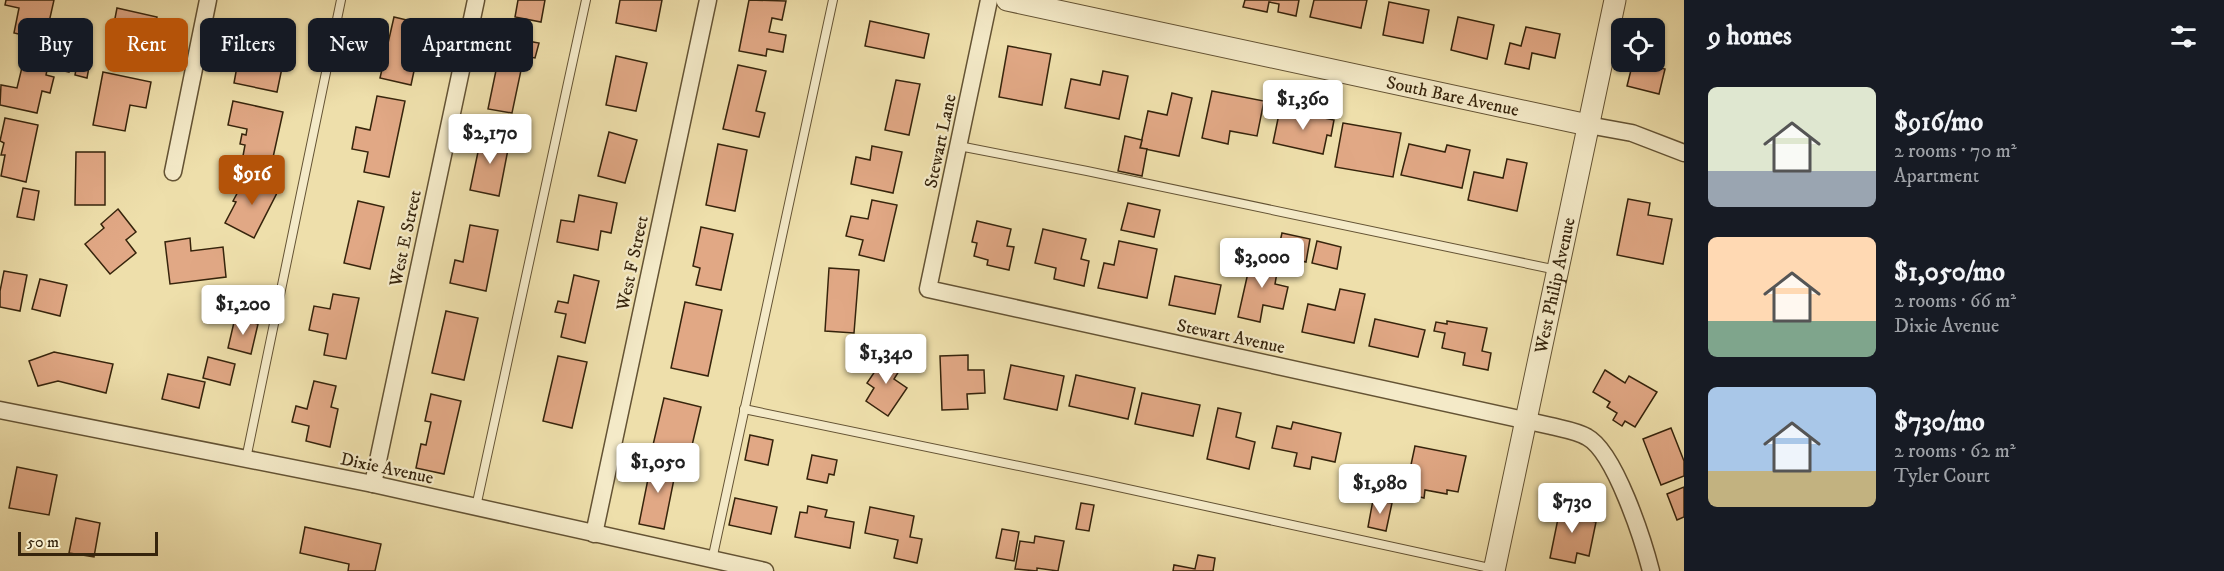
<!DOCTYPE html>
<meta charset="utf-8">
<style>
:root{--surface:#171b24;--page:#242831;--text:#f1f3f6;--muted:#9ea1a6;--accent:#b45309}
body{margin:0;font-family:"IM FELL DW Pica",serif;background:var(--page);color:var(--text);height:100vh;display:flex;flex-direction:column;font-size:22px;white-space:nowrap}
*{box-sizing:border-box;margin:0}
p{font-size:20px;color:var(--muted)}
.icon{flex:none;width:33px;height:33px;fill:none;stroke:currentColor;stroke-width:2;stroke-linecap:round;stroke-linejoin:round}
.map{position:relative;flex:1;overflow:hidden}
.sheet{display:flex;flex-direction:column;background:var(--surface);width:540px}
.sheet>*{flex:none}
.banner{position:absolute;left:18px;top:18px;width:570px;height:54px;display:flex;gap:12px}
.buttons{position:absolute;left:1611px;top:18px;display:grid;gap:12px}
.buttons a{display:grid;place-items:center;width:54px;height:54px;border-radius:9px;background:var(--surface);box-shadow:0 2px 4px #0004;font-size:30px}
.scale{position:absolute;left:18px;bottom:15px;width:140px;box-sizing:border-box;padding-left:6px;border:3px solid #36240c;border-top:0;font-size:16px;line-height:21px;white-space:nowrap;color:#36240c;-webkit-text-stroke:4px #f4eac8;paint-order:stroke}
.price{position:absolute;translate:-50% -51px;padding:0 14px;border-radius:6px;background:#fff;color:#222;font-size:20px;line-height:39px;filter:drop-shadow(0 2px 3px #0008)}
.price::after{content:'';position:absolute;left:50%;top:36px;width:18px;height:14px;margin-left:-9px;background:inherit;clip-path:polygon(0 0,100% 0,50% 100%)}
.price.current{background:var(--accent);color:#fff}
ul{padding:0;list-style:none}
li{display:flex;align-items:center;gap:18px;height:150px;padding:0 24px}
li span{display:grid;place-items:center;flex:none;width:168px;height:120px;border-radius:9px;color:#555}
li>.icon{margin-inline-start:auto}
span .icon{width:72px;height:72px;fill:#fffc;stroke-width:1}
li b{font-size:26px}
h2{display:flex;justify-content:space-between;align-items:center;height:72px;padding:0 24px;font-size:26px}
.tag{padding:0 21px;border-radius:9px;background:var(--surface);box-shadow:0 2px 4px #0004;font-size:21px;line-height:54px}
.tag.current{background:var(--accent);color:#fff}
main{display:flex;flex:1;min-height:0}
.map>svg:first-child{display:block}
.building{fill:#e1a885;stroke:#36240c;stroke-width:1.5}
.lines{fill:none;stroke-linecap:round;stroke-linejoin:round}
.service-casing{stroke:#645334;stroke-width:10}
.minor-casing{stroke:#645334;stroke-width:19}
.tertiary-casing{stroke:#645334;stroke-width:23}
.service{stroke:#f4eac8;stroke-width:8}
.minor{stroke:#f4eac8;stroke-width:16}
.tertiary{stroke:#f4eac8;stroke-width:21}
.labels{text-anchor:middle;stroke-width:4.5;stroke-linejoin:round;paint-order:stroke}
.street-label{font-size:18px;fill:#36240c;stroke:#f4eac8}
</style>
<main>
<div class="map">
<svg width="1684" height="571" viewBox="0 0 1684 571">
<rect width="100%" height="100%" fill="#eedfab"/>
<filter id="stains"><feTurbulence type="fractalNoise" baseFrequency=".00333" numOctaves="4"/><feColorMatrix values="0 0 0 0 .2 0 0 0 0 .09 0 0 0 0 .02 0 0 0 .5 -.17"/></filter>
<radialGradient id="worn" r=".72"><stop offset=".6" stop-color="#630" stop-opacity="0"/><stop offset="1" stop-color="#630" stop-opacity=".3"/></radialGradient>
<g class="building">
<path d="M6 0H54L45 40 14 33 19 8 5 5Z"/>
<path d="M518 0H545L541 22 515 17Z"/>
<path d="M620 0H662L656 31 616 23Z"/>
<path d="M749 0 786 1 782 20 772 18 769 32 786 35 783 52 767 49 766 56 739 51Z"/>
<path d="M1245 0H1299L1296 16 1278 12 1279 4 1269 2 1267 12 1243 7Z"/>
<path d="M1314 0H1367L1361 28 1310 17Z"/>
<path d="M1389 2 1429 10 1423 43 1383 35Z"/>
<path d="M117 8 157 17 153 36 163 38 157 65 108 54Z"/>
<path d="M394 17 424 24 411 85 380 78Z"/>
<path d="M1458 17 1494 25 1487 59 1451 50Z"/>
<path d="M870 21 929 34 924 58 865 46Z"/>
<path d="M1526 27 1560 34 1555 58 1532 53 1529 69 1505 64 1510 43 1521 46Z"/>
<path d="M504 32 528 37V41L539 43 535 58 524 56 512 113 488 109Z"/>
<path d="M258 33 288 39 277 92 234 83 238 61 252 64Z"/>
<path d="M1008 46 1051 54 1042 105 999 97Z"/>
<path d="M25 55 49 61 46 75 54 77 50 93 42 91 37 113 0 105 1 85 17 88Z"/>
<path d="M616 56 647 63 636 111 606 105Z"/>
<path d="M57 58 71 61 69 72 55 69Z"/>
<path d="M1633 62 1665 69 1659 94 1627 86Z"/>
<path d="M77 64 89 67 87 78 75 75Z"/>
<path d="M738 65 766 71 756 111 765 113 759 137 723 129Z"/>
<path d="M1103 71 1128 76 1119 119 1065 108 1071 79 1100 85Z"/>
<path d="M103 72 151 82 146 108 130 105 125 131 93 125Z"/>
<path d="M896 80 920 84 909 135 885 130Z"/>
<path d="M1212 91 1264 101 1257 136 1230 131 1228 144 1202 138Z"/>
<path d="M1172 93 1192 98 1179 156 1140 148 1148 111 1167 115Z"/>
<path d="M377 96 405 101 389 177 364 172 368 152 352 149 356 127 370 130Z"/>
<path d="M233 101 283 112 272 162 243 156 245 145 240 144 242 134 246 135 247 129 228 125Z"/>
<path d="M1280 109 1334 120 1331 136 1327 135 1323 154 1273 143Z"/>
<path d="M5 118 38 125 26 182 1 176 5 155H1L4 143 0 141Z"/>
<path d="M1343 123 1401 133 1393 177 1335 167Z"/>
<path d="M609 132 637 140 625 183 598 176Z"/>
<path d="M482 133 510 139 499 196 470 190Z"/>
<path d="M1125 136 1142 140 1140 148 1147 149 1142 176 1118 171Z"/>
<path d="M718 144 747 150 735 211 706 205Z"/>
<path d="M1409 144 1445 152 1447 145 1470 150 1462 188 1401 175Z"/>
<path d="M872 146 902 152 893 193 851 184 856 157 870 160Z"/>
<path d="M76 152H105V205H75Z"/>
<path d="M1507 159 1527 163 1517 211 1468 200 1474 172 1503 178Z"/>
<path d="M251 175 279 189 254 238 225 223 236 202 233 201 239 190 242 191Z"/>
<path d="M23 188 39 191 34 220 17 217Z"/>
<path d="M579 195 617 203 611 233 601 231 598 250 557 242 561 220 574 222Z"/>
<path d="M1628 199 1650 203 1648 215 1672 219 1663 264 1617 255Z"/>
<path d="M872 200 897 205 884 261 859 255 863 240 846 236 851 216 868 219Z"/>
<path d="M358 201 384 207 370 269 344 263Z"/>
<path d="M1128 203 1160 210 1154 237 1121 230Z"/>
<path d="M118 209 136 232 126 240 136 253 110 274 85 244 104 228 101 224Z"/>
<path d="M977 221 1011 229 1007 246 1014 247 1009 270 987 265 988 260 974 256 977 243 972 242Z"/>
<path d="M470 225 498 230 486 291 450 283 455 260 463 262Z"/>
<path d="M701 227 733 234 721 290 696 285 700 268 693 266Z"/>
<path d="M1043 229 1086 239 1081 259 1089 261 1084 286 1054 279 1056 268 1035 263Z"/>
<path d="M1282 233 1310 239 1306 262 1277 255Z"/>
<path d="M190 238 191 251 223 247 226 277 170 284 165 242Z"/>
<path d="M1119 241 1157 249 1147 298 1098 288 1104 263 1114 265Z"/>
<path d="M1317 241 1341 247 1337 269 1312 263Z"/>
<path d="M1252 255 1279 261 1275 284 1288 287 1283 309 1263 305 1260 322 1238 317Z"/>
<path d="M829 268 859 270 854 333 825 331Z"/>
<path d="M4 271 27 275 20 311 0 307V291Z"/>
<path d="M574 275 599 281 585 343 561 337 566 314 555 312 558 301 568 303Z"/>
<path d="M1175 276 1221 285 1215 314 1169 305Z"/>
<path d="M40 279 67 285 60 316 32 309Z"/>
<path d="M1340 289 1365 294 1354 343 1302 332 1308 304 1335 310Z"/>
<path d="M333 294 359 298 346 359 324 355 328 334 309 330 314 306 330 309Z"/>
<path d="M685 302 722 310 708 376 671 368Z"/>
<path d="M446 311 478 318 464 380 432 373Z"/>
<path d="M235 318 258 324 251 354 228 348Z"/>
<path d="M1375 319 1425 330 1418 357 1369 346Z"/>
<path d="M1447 321 1487 328 1482 351 1491 353 1488 370 1463 365 1465 353 1442 348 1445 333 1434 331 1436 322 1447 324Z"/>
<path d="M54 352 113 364 106 393 58 381 38 386 29 361Z"/>
<path d="M888 352 904 363 894 379 907 388 888 416 866 401 874 388 867 383Z"/>
<path d="M968 355V370H984L985 393 967 394 968 409 942 410 940 356Z"/>
<path d="M558 356 587 362 572 428 543 421Z"/>
<path d="M208 357 235 364 230 385 203 378Z"/>
<path d="M1011 365 1064 376 1057 410 1004 399Z"/>
<path d="M1605 370 1625 383 1629 376 1657 392 1635 427 1625 421 1622 426 1613 420 1617 413 1607 407 1610 402 1593 392Z"/>
<path d="M168 374 205 382 199 408 162 399Z"/>
<path d="M1076 375 1135 388 1128 419 1069 406Z"/>
<path d="M314 381 336 386 331 407 338 409 330 447 306 441 309 426 292 422 296 406 307 409Z"/>
<path d="M1142 393 1200 405 1193 436 1135 424Z"/>
<path d="M431 394 461 401 444 474 416 468 421 444 426 445 431 422 425 421Z"/>
<path d="M664 398 701 407 690 454 653 445Z"/>
<path d="M1218 408 1241 413 1236 437 1255 442 1249 469 1207 459Z"/>
<path d="M1293 422 1341 433 1335 462 1312 457 1310 469 1294 466 1297 453 1272 448 1277 426 1291 429Z"/>
<path d="M1671 428 1684 461V476L1661 485 1643 439Z"/>
<path d="M750 435 773 440 768 465 745 460Z"/>
<path d="M1415 446 1466 456 1458 492 1447 490V494L1425 490 1424 498 1405 493Z"/>
<path d="M812 455 837 460 834 475 829 474 827 483 807 479Z"/>
<path d="M652 459 677 464 664 529 639 524Z"/>
<path d="M17 467 57 475 49 515 9 508Z"/>
<path d="M1684 487V517L1677 520 1667 494Z"/>
<path d="M735 498 777 507 771 534 729 525Z"/>
<path d="M1562 499 1579 503 1576 518 1596 522 1589 556 1577 553 1575 563 1550 558Z"/>
<path d="M1373 500 1392 503 1386 531 1368 527Z"/>
<path d="M1081 503 1094 505 1089 531 1076 529Z"/>
<path d="M808 506 827 510 825 517 854 522 850 548 795 537 800 512 807 513Z"/>
<path d="M870 507 914 516 910 537 922 539 917 563 894 558 898 540 865 533Z"/>
<path d="M76 518 100 523 94 557 69 553Z"/>
<path d="M305 527 381 544 375 571H348L349 564 300 553Z"/>
<path d="M1002 529 1019 532 1014 561 996 558Z"/>
<path d="M1035 536 1064 541 1058 571 1037 568V571L1015 569 1020 541 1034 543Z"/>
<path d="M1198 555 1215 558 1213 571H1173L1174 565 1195 569Z"/>
</g>
<g class="lines">
<g class="service-casing">
<g id="service">
<path d="M959 146 1087 171 1557 270"/>
<path d="M744 409 1091 481 1494 569"/>
<path d="M246 459 341 0"/>
<path d="M476 507 586 0"/>
<path d="M712 560 833 0"/>
</g>
</g>
<g class="minor-casing">
<g id="minor">
<path d="M989 0 928 289 1551 426C1563 429 1577 431 1587 437 1615 452 1643 540 1651 571"/>
<path d="M1588 125 1632 133 1684 153"/>
<path d="M173 172 208 0"/>
<path d="M0 410 373 484 765 571"/>
<path d="M373 484 476 0"/>
<path d="M594 534 708 0"/>
</g>
</g>
<g class="tertiary-casing">
<g id="tertiary">
<path id="s1" d="M1007 0 1588 125"/>
<path id="s2" d="M1494 571 1615 0"/>
</g>
</g>
<use href="#service" class="service"/>
<use href="#minor" class="minor"/>
<use href="#tertiary" class="tertiary"/>
</g>
<g class="labels">
<g class="street-label">
<text dy="6" stroke="none"><textPath href="#s1" startOffset="456">South Bare Avenue</textPath></text>
<text transform="translate(940 141) rotate(-78)" y="6">Stewart Lane</text>
<text transform="translate(405 238) rotate(-78)" y="6">West E Street</text>
<text transform="translate(632 263) rotate(-78)" y="6">West F Street</text>
<text dy="6" stroke="none"><textPath href="#s2" startOffset="292">West Philip Avenue</textPath></text>
<text transform="translate(1231 336) rotate(12)" y="6">Stewart Avenue</text>
<text transform="translate(387 468) rotate(12)" y="6">Dixie Avenue</text>
</g>
</g>
<rect width="100%" height="100%" filter="url(#stains)"/>
<rect width="100%" height="100%" fill="url(#worn)"/>
</svg>
<div class="buttons">
<a><svg class="icon" aria-label="locate" viewBox="0 0 24 24"><circle cx="12" cy="12" r="6"/><path d="M12 2v4M12 18v4M2 12h4M18 12h4"/></svg></a>
</div>
<div class="scale">50 m</div>
<b class="price" style="left:1303px;top:131px">$1,360</b>
<b class="price" style="left:490px;top:165px">$2,170</b>
<b class="price current" style="left:252px;top:206px">$916</b>
<b class="price" style="left:1262px;top:289px">$3,000</b>
<b class="price" style="left:243px;top:336px">$1,200</b>
<b class="price" style="left:886px;top:385px">$1,340</b>
<b class="price" style="left:658px;top:494px">$1,050</b>
<b class="price" style="left:1380px;top:515px">$1,980</b>
<b class="price" style="left:1572px;top:534px">$730</b>
<div class="banner">
<a class="tag">Buy</a>
<a class="tag current">Rent</a>
<a class="tag">Filters</a>
<a class="tag">New</a>
<a class="tag">Apartment</a>
</div>
</div>
<section class="sheet">
<h2>9 homes<svg class="icon" aria-label="filters" viewBox="0 0 24 24"><path d="M4 7h16M4 17h16"/><circle cx="9" cy="7" r="2"/><circle cx="15" cy="17" r="2"/></svg></h2>
<ul>
<li><span style="background:linear-gradient(#dfe7d0 70%,#9aa5b1 0)"><svg class="icon" aria-label="home" viewBox="0 0 24 24"><path d="M3 11l9-7 9 7M6 9v11h12V9"/></svg></span><div><b>$916/mo</b><p>2 rooms · 70 m²</p><p>Apartment</p></div></li>
<li><span style="background:linear-gradient(#ffd9b3 70%,#7fa58c 0)"><svg class="icon" aria-label="home" viewBox="0 0 24 24"><path d="M3 11l9-7 9 7M6 9v11h12V9"/></svg></span><div><b>$1,050/mo</b><p>2 rooms · 66 m²</p><p>Dixie Avenue</p></div></li>
<li><span style="background:linear-gradient(#a9c7e8 70%,#c2b280 0)"><svg class="icon" aria-label="home" viewBox="0 0 24 24"><path d="M3 11l9-7 9 7M6 9v11h12V9"/></svg></span><div><b>$730/mo</b><p>2 rooms · 62 m²</p><p>Tyler Court</p></div></li>
</ul>
</section>
</main>
